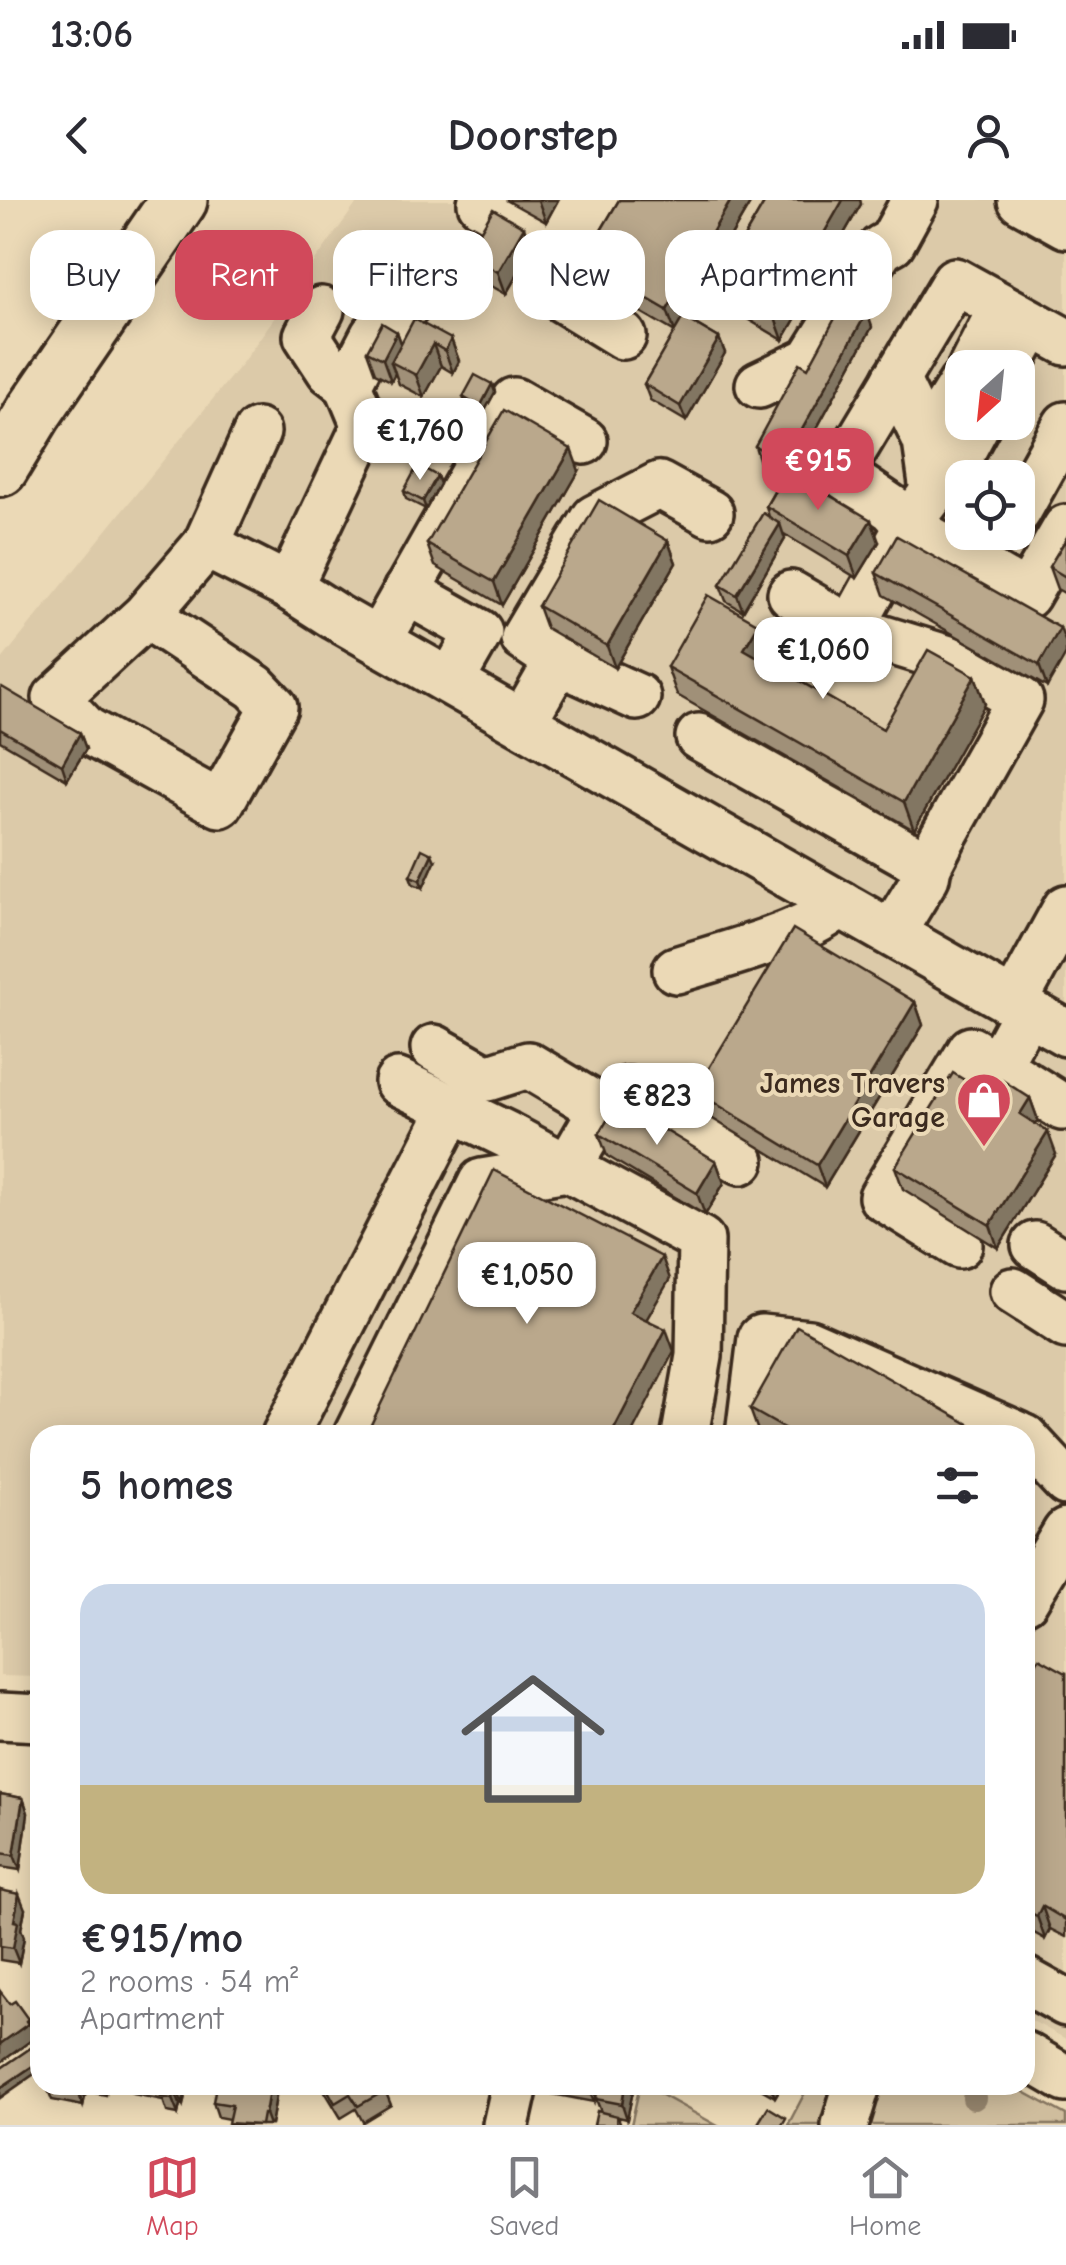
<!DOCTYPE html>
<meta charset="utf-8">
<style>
:root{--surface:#fff;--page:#f2f2f3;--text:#2b2b33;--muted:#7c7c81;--line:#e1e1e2;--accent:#d1495b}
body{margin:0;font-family:"Comic Neue",sans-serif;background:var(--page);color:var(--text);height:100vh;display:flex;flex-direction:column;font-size:38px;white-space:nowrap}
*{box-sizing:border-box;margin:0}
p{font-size:32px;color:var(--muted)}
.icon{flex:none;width:55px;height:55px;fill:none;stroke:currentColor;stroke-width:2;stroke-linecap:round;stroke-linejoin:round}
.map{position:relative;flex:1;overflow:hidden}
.panel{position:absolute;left:30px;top:1225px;width:1005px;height:670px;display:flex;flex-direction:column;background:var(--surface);border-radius:30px;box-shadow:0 5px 25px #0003}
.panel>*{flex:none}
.banner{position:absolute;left:30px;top:30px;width:1008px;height:90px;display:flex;gap:20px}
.needle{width:65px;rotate:207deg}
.tools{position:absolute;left:945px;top:150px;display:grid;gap:20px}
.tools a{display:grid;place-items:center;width:90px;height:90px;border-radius:20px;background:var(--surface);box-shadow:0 5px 25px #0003;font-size:50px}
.price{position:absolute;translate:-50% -85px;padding:0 22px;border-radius:20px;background:#fff;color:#222;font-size:32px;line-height:65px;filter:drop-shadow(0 2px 5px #0008)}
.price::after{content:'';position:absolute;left:50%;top:60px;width:30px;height:22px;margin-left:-15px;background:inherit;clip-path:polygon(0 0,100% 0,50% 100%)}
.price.on{background:var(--accent);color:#fff}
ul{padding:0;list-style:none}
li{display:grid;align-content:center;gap:20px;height:530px;padding:0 50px}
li+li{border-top:2px solid var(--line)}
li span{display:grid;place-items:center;height:310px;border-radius:30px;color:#555}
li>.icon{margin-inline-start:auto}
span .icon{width:180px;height:180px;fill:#fffc;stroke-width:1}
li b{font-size:42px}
h2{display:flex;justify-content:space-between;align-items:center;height:120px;padding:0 50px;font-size:42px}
.pill{padding:0 35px;border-radius:30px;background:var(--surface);box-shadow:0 5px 25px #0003;font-size:35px;line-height:90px}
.pill.on{background:var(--accent);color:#fff}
.status{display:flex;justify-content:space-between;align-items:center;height:70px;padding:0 50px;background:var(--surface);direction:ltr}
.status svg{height:28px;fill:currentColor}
header{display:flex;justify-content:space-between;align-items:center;height:130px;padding:0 50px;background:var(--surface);font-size:45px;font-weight:600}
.tabs{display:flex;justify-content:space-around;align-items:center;height:140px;border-top:2px solid var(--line);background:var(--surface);font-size:28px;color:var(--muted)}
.tabs a{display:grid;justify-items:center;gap:5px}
.tabs .on{color:var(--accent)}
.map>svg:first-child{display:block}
.built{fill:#dccaa9;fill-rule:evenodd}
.green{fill:#cfbd9d;stroke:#85745e;stroke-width:2.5}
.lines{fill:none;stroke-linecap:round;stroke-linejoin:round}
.minor-casing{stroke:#3b2a1e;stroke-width:52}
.highway-casing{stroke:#3b2a1e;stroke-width:62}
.minor{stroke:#ebd9b6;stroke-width:45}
.highway{stroke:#ebd9b6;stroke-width:55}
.tree{fill:#96856d}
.wall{fill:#a09078;stroke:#3b2a1e;stroke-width:2.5}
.shaded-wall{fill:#827662;stroke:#3b2a1e;stroke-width:2.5}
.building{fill:#baa88c;stroke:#3b2a1e;stroke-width:2.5}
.labels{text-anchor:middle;stroke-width:8;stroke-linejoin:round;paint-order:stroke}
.poi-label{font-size:30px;font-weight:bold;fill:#3b2a1e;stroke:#ebd9b6;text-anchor:end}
</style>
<div class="status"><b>13:06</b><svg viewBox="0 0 49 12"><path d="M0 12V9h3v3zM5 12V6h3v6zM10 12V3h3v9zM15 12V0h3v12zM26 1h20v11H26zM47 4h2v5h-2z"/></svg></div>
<header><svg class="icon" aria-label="back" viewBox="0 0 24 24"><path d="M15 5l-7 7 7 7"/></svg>Doorstep<svg class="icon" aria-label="person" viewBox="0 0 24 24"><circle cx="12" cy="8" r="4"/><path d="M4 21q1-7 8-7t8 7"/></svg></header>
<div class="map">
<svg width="1066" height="1925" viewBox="0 0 1066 1925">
<rect width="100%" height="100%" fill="#ebd9b6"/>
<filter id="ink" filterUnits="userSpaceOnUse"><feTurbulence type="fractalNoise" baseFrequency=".01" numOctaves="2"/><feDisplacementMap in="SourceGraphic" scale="20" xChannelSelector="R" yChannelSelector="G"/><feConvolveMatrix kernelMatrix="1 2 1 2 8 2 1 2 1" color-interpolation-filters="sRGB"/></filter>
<g filter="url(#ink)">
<path class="built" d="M359 0H1066V1839L1025 1817V1235H40V1477L0 1476V462L242 163ZM962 168H1018V222H962ZM962 278H1018V332H962Z"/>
<g class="green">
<path d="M640 1885H644L716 1925H631Z"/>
<path d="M809 1885H1011L1066 1915V1925H788Z"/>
</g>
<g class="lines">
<g class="minor-casing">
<g id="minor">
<path d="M483 0 481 3 545 39 567 0"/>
<path d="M611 0 561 98 623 136"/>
<path d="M1021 0 1066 25"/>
<path d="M446 70 374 135 348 185 365 226 289 387 336 417 1066 833"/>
<path d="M321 110 307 136 330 171 348 185"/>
<path d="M971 168 1002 107"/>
<path d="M1008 168 1032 124"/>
<path d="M896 179 926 241 933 291"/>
<path d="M759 185 811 160 881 48 892 42 915 0"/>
<path d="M978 222 959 257 908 326 893 309 840 273 955 81 1066 142"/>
<path d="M926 241 962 183"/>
<path d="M1018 311 1066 225"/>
<path d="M206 345 257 232"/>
<path d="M406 391 479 432 451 481"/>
<path d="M791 394 851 429 949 459 1020 500 943 637 928 666 926 677 892 733"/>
<path d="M146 415 255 487 274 507 220 604 86 530 56 498 146 415 206 345 289 387"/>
<path d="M851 429 908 326 1027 395 1066 328"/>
<path d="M379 440 514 201 584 241"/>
<path d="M558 461 637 497"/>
<path d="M523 522 558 461 524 438 595 318 659 285 710 313"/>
<path d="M699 537 928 666"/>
<path d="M676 770C722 755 807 735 840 704"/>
<path d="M1014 803 1066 708"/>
<path d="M997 866 1062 907"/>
<path d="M398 882 507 935 701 1040 699 1156 685 1235"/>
<path d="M602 909 628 890 741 961"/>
<path d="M959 1045 882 997 971 850 997 866 1027 811"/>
<path d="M1035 1045 1066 1065"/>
<path d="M1013 1091 1066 1125"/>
<path d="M285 1235 452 909"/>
<path d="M357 1235 482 982 568 968 602 909 528 865 487 878 434 848"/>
<path d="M749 1235 761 1138 809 1143 1019 1235"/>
<path d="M1025 1238 1066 1282"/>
<path d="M1025 1400 1066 1332"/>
<path d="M0 1516 40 1518"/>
<path d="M1025 1780 1066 1803"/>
<path d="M1025 1855 1066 1879"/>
<path d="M506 1925 515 1885"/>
<path d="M845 1925 857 1885"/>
</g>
</g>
<g class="highway-casing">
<path id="highway" d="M0 268 34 212 179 0"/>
</g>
<use href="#minor" class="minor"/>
<use href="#highway" class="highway"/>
</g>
<circle class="tree" cx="974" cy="1898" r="12"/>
<g class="wall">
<path d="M506 0H558L546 22Z"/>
<path d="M619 0H752L684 117 719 138 725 153 686 221 650 200 644 184 675 132 591 83 583 61Z"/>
<path d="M766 0H860L861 4 783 140 725 106 717 84Z"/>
<path d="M532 49 506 94 475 77 467 54Z"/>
<path d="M872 127 792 274 879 342 857 378 784 334 785 339 743 411 726 401 720 385 769 317 766 306 784 274 760 262 755 246 808 168Z"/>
<path d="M397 132 401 143 451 139 459 161 453 173 441 166 424 197 399 184 395 173 391 181 375 173 367 151Z"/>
<path d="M492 184 495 192 483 214 466 205 463 197Z"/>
<path d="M579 271 502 405 435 366 427 344Z"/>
<path d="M437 276 440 284 426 309 406 299 404 291Z"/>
<path d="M1066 339V394L1057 389 1049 367Z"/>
<path d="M668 341 676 363 615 468 546 428 538 406Z"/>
<path d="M876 373 1060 428 1047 487 884 395Z"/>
<path d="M769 452 764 461 883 529 975 476 985 504 914 630 677 495 667 467Z"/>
<path d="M0 490 80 533 86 549 67 580 0 541Z"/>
<path d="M435 661 423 688 413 684 410 676Z"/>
<path d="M915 802 923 825 825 987 703 913 695 891Z"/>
<path d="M991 896 1030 898 1038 920 1035 924 1056 954 998 1048 903 989 895 967Z"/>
<path d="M599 934 716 961 724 983 705 1015 607 956Z"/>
<path d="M750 1209 979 1230 981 1235H765L758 1231Z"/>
<path d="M1066 1473V1737L1050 1729 1045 1739 1025 1728V1483Z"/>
<path d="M0 1594 23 1598 28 1613 20 1670 0 1667Z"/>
<path d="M0 1690 25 1709 21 1729 24 1737 19 1763 0 1760Z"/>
<path d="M46 1885H108L106 1895 86 1891 83 1906 52 1900Z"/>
<path d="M130 1885H187L183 1905 180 1904 178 1914 167 1912 163 1900 133 1894Z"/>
<path d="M278 1885 271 1925H229V1919L218 1917 213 1902Z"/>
<path d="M321 1885H383L391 1905 363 1922 356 1909 341 1918Z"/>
<path d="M549 1885H596L597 1888 594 1902 552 1894Z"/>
<path d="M598 1885H634L627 1919 618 1917 621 1925H594L601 1912 596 1899Z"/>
<path d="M754 1885H782L775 1897Z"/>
</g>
<g class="shaded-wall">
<path d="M538 0H558L546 22Z"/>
<path d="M731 0H752L675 132 667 110Z"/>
<path d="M843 0H860L861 4 783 140 775 118Z"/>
<path d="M524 27 532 49 506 94 498 72Z"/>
<path d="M867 112 872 127 790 277 784 262Z"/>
<path d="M397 132 405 154 391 162 395 173 391 181 383 159Z"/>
<path d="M719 138 725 153 686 221 680 206Z"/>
<path d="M451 139 459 161 453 173 445 151Z"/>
<path d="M433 144 441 166 424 197 416 175Z"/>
<path d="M492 184 495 192 483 214 480 207Z"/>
<path d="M571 249 579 271 502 405 494 382Z"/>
<path d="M437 276 440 284 426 309 423 301Z"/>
<path d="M871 320 879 342 857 378 849 356Z"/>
<path d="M780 324 785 339 743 411 737 395Z"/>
<path d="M668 341 676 363 615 468 607 446Z"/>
<path d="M759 424 769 452 754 478 744 449Z"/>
<path d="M1060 428 1066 443V454L1047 487 1039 465Z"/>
<path d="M975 476 985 504 914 630 904 602Z"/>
<path d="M80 533 86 549 67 580 62 565Z"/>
<path d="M432 654 435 661 423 688 420 680Z"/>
<path d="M915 802 923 825 825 987 817 965Z"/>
<path d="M1030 898 1038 920 1028 937 1020 914Z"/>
<path d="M1048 932 1056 954 998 1048 990 1025Z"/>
<path d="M716 961 724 983 705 1015 697 993Z"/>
<path d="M662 1057 670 1079 638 1134 630 1112Z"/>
<path d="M666 1129 674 1151 631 1235H611Z"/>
<path d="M23 1598 28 1613 20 1670 14 1655Z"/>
<path d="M19 1694 25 1709 21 1729 24 1737 19 1763 13 1748 14 1721Z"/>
<path d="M1042 1706 1050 1729 1045 1739 1037 1716Z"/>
<path d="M28 1819 34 1834 32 1836 33 1839 0 1863V1844Z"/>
<path d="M40 1861V1870L0 1898V1888Z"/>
<path d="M79 1885H84L86 1891 83 1906 78 1891Z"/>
<path d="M178 1885H187L183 1905 177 1890Z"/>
<path d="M270 1885H278L271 1925H269L265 1914Z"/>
<path d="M593 1885H596L597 1888 594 1902 591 1895Z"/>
<path d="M625 1885H630L633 1891 627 1919 622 1904Z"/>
<path d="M770 1885H782L775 1897Z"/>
<path d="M174 1889 180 1904 178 1914 172 1899Z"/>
</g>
<g class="building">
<path d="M619 0H731L667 110 583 61Z"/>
<path d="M766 0H843L775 118 717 84Z"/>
<path d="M493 9 524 27 498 72 467 54Z"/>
<path d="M845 100 867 112 784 262 755 246 800 163 808 168Z"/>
<path d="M683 117 719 138 680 206 644 184Z"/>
<path d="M414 119 451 139 445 151 433 144 416 175 391 162Z"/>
<path d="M382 123 397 132 383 159 367 151Z"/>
<path d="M475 175 492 184 480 207 463 197Z"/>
<path d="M504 210 571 249 494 382 427 344Z"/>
<path d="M418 265 437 276 423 301 404 291Z"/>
<path d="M787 270 871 320 849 356 766 306Z"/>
<path d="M599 300 668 341 607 446 538 406Z"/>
<path d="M763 313 780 324 737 395 720 385Z"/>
<path d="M897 336 1060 428 1039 465 876 373Z"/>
<path d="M1066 339V377L1049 367Z"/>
<path d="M708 395 759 424 744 449 883 529 928 450 975 476 904 602 667 467Z"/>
<path d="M2 487 80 533 62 565 0 529V490Z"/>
<path d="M422 649 432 654 420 680 410 676Z"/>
<path d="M793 729 915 802 817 965 695 891Z"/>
<path d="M953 873 991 896 1002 880 1030 898 1020 914 1048 932 990 1025 895 967Z"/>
<path d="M618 902 716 961 697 993 599 934Z"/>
<path d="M494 970 662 1057 630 1112 666 1129 611 1235H366Z"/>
<path d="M797 1126 979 1230 976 1235H796L750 1209Z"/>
<path d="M1039 1458 1066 1473V1720L1042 1706 1037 1716 1025 1710V1483Z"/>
<path d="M0 1594 23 1598 14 1655 0 1653Z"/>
<path d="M0 1690 19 1694 14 1721 18 1722 13 1748 0 1746Z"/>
<path d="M0 1791 10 1804 15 1801 28 1819 26 1821 28 1824 0 1844Z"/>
<path d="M32 1847 40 1858V1861L0 1888V1869Z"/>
<path d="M46 1885H79L78 1891Z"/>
<path d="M157 1885H178L177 1890 174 1889 172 1899 161 1897 164 1886Z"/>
<path d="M216 1885H270L265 1914H263L261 1925 228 1923 232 1905 213 1902Z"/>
<path d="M325 1885H383L386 1890 358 1906 350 1894 335 1903Z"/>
<path d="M549 1885H593L591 1895Z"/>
<path d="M598 1885H625L622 1904 596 1899Z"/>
<path d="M768 1907 786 1918 782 1925H757Z"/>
<path d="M597 1911 617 1916 616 1925H594Z"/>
</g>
</g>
<defs>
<g id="shop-pin" transform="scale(2.875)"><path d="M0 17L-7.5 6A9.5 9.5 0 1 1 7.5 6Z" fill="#d1495b" stroke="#ebd9b6"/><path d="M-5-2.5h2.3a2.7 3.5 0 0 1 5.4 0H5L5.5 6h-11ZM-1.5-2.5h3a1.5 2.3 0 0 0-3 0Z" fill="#fff"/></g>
</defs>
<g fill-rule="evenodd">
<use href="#shop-pin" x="984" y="900"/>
</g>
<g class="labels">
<g class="poi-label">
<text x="945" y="893">James Travers<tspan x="945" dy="34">Garage</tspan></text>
</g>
</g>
</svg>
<div class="tools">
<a><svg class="needle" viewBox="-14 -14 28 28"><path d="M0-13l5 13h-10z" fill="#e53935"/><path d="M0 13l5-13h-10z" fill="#7c7c81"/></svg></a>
<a><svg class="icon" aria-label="locate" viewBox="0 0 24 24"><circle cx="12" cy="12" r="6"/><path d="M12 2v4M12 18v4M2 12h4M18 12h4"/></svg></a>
</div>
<b class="price" style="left:420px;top:283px">€1,760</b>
<b class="price on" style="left:818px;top:313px">€915</b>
<b class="price" style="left:823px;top:502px">€1,060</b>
<b class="price" style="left:657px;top:948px">€823</b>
<b class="price" style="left:527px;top:1127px">€1,050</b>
<div class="banner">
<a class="pill">Buy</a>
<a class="pill on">Rent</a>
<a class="pill">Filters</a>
<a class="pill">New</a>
<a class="pill">Apartment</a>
</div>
<section class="panel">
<h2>5 homes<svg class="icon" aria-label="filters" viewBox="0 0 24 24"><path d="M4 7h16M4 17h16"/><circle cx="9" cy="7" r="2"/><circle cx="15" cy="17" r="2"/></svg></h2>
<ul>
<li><span style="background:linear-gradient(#c9d6e8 65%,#c2b280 0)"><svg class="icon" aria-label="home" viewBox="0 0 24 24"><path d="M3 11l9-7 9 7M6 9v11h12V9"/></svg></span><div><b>€915/mo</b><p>2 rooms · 54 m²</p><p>Apartment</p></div></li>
</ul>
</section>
</div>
<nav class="tabs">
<a class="on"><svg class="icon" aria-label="map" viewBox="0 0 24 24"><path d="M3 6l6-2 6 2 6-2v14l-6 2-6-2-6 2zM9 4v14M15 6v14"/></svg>Map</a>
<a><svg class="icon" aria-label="saved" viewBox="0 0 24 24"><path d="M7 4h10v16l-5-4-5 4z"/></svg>Saved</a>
<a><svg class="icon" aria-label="home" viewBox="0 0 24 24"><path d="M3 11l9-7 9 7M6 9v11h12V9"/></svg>Home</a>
</nav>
